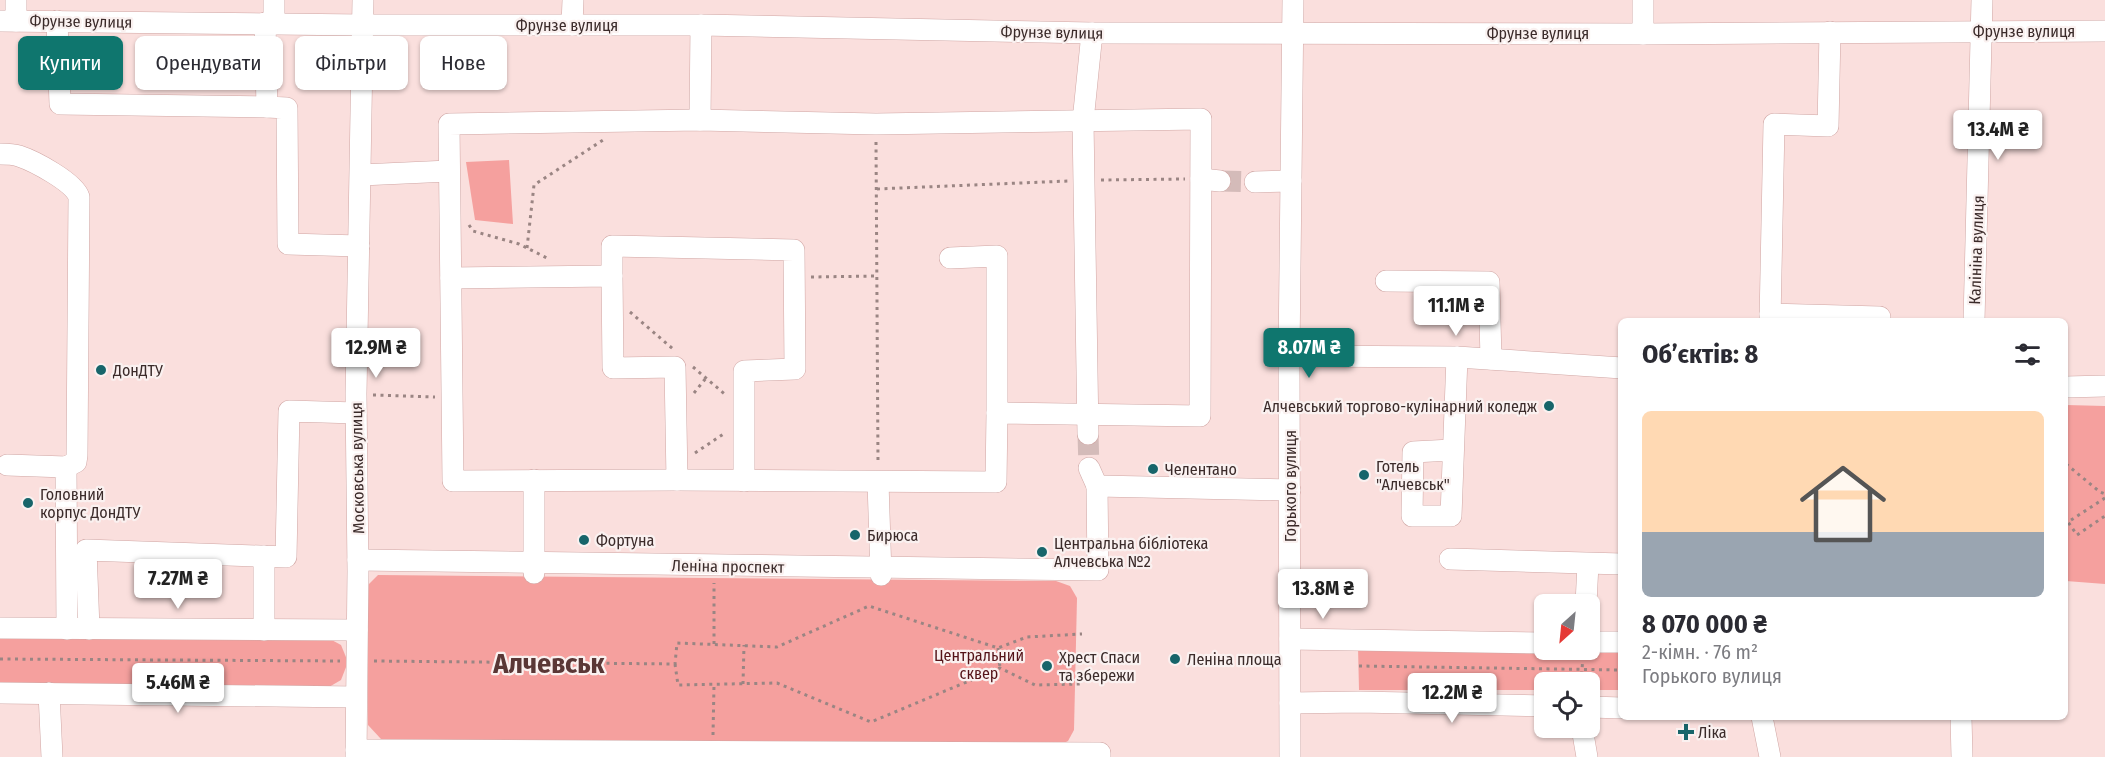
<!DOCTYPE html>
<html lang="uk">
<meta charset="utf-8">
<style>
:root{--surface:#fff;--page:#f7f7f7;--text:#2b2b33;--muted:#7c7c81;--accent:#0f766e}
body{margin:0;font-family:"Fira Sans Condensed",sans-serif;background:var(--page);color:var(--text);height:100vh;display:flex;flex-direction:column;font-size:22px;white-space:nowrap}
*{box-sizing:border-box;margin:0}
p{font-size:20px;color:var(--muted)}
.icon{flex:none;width:33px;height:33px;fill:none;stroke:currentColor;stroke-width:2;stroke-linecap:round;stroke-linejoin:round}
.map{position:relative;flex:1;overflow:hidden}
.sheet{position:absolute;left:1618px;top:318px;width:450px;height:402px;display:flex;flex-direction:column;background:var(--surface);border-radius:9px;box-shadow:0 2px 4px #0004}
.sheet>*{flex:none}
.hud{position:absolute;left:18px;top:36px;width:570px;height:54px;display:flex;gap:12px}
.needle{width:39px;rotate:207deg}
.buttons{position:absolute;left:1534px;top:594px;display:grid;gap:12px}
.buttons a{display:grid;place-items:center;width:66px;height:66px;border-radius:9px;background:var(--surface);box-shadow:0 2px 4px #0004;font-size:30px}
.price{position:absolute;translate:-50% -51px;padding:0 14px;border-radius:6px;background:#fff;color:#222;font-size:20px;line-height:39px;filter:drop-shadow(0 2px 3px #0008)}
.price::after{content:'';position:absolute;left:50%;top:36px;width:18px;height:14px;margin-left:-9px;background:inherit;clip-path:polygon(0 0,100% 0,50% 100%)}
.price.selected{background:var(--accent);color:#fff}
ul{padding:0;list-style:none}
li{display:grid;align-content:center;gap:12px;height:318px;padding:0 24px}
li span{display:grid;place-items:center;height:186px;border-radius:9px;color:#555}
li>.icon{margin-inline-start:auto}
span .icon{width:108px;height:108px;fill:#fffc;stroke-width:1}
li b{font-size:26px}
h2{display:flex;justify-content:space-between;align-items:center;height:72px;padding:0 24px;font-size:26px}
.pill{padding:0 21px;border-radius:9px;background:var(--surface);box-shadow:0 2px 4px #0004;font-size:21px;line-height:54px}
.pill.selected{background:var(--accent);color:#fff}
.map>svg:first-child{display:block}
.green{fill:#f5a09e}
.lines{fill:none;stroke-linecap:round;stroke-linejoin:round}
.minor-tunnel{stroke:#d4bbb9;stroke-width:21;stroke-dasharray:21 10;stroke-linecap:butt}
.minor-casing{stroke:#d0a6a4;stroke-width:22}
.path{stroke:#9a8583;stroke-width:3;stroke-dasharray:3 4.5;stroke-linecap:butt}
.minor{stroke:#fff;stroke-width:21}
.poi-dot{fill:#17656a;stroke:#faf1f0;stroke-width:2}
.labels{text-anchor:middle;stroke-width:4.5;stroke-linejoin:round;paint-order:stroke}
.street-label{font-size:16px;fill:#3b2b2a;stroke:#faf1f0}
.poi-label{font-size:16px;fill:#3b2b2a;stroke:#faf1f0;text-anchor:start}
.park-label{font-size:16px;fill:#541217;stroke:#faf1f0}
.town-label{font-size:28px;font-weight:bold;fill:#5a3736;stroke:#faf1f0}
</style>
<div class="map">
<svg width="2105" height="757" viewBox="0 0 2105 757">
<rect width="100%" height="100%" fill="#fadfdd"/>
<g class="green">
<path d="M509 160 513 224 475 220 466 162Z"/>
<path d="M2066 405 2105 406V584L2066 581Z"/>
<path d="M378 575 1056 581 1070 586 1077 598 1074 730 1068 741 1053 748 381 739 368 725 367 586Z"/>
<path d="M0 636 328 638 341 645 348 662 341 680 329 687 0 684Z"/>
<path d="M1358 647 1621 649V690H1590V682H1545V690H1359Z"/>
</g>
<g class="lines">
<g class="minor-tunnel">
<path d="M1220 181 1255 182"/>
<path d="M1088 434 1089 468"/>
</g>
<g class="minor-casing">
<g id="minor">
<path d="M274 0V24"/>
<path d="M0 21 363 25H701L1092 33 1643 34 2105 31"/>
<path d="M16 21V0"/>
<path d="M57 21 60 104 267 107"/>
<path d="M265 23 267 107 287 108 288 244 359 246"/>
<path d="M572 25 573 0"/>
<path d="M1643 34V0"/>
<path d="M1201 119 1200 416 997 413 996 482 677 480 453 481 449 124 700 120 876 124Z"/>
<path d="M700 120 701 25"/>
<path d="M0 154C6 154 13 154 19 156 34 161 74 182 79 197L77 455 76 462 66 467"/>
<path d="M361 175 449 171"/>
<path d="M1201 179 1220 181"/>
<path d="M1255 182 1291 181"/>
<path d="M950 258 997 256V413"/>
<path d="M612 276V246L794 250 795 369 744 371V481"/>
<path d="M451 278 612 276 613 368 675 367 677 480"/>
<path d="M1386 281 1489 282 1491 359"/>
<path d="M1770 314 1880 317"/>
<path d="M1770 321 1774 124 1828 126 1830 32"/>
<path d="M1974 321 1982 0"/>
<path d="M1289 356 1457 357 1622 368"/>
<path d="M2066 387 2105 386"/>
<path d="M1088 434 1083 121 1092 33"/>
<path d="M1452 450 1413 452 1412 516H1451L1457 357"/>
<path d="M7 465 66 467 67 629"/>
<path d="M1089 468 1097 486"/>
<path d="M534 480V573"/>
<path d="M878 482 881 575"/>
<path d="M264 556V630"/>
<path d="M1450 559 1622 564"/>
<path d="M358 560 1098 570 1097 486 1290 490"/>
<path d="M1586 604 1588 564"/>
<path d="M0 628 357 630"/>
<path d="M89 629 86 550 286 557 289 411 356 413"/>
<path d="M1290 639 1545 643"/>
<path d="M1590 642H1622"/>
<path d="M0 693 356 697"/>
<path d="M49 693 52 757"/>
<path d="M1290 703 1359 702 1545 706"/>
<path d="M1590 707 1622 708"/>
<path d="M1762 717 1770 757"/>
<path d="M1961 717 1962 757"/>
<path d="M1582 728 1587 757"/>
<path d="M356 750 1100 753V757"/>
<path d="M356 757 358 571 356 394 363 0"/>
<path d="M1290 757 1289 356 1293 0"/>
</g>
</g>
<g class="path">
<path d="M876 142 878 463"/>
<path d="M1101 180 1185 179"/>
<path d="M877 189 1068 181"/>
<path d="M469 225 473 231 519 244 547 258"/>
<path d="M527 248 534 185 603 140"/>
<path d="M811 277 878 276"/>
<path d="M630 312 673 349"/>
<path d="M693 367 727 396"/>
<path d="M694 393 706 378"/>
<path d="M373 395 435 397"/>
<path d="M695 453 725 433"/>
<path d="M2066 464 2100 492 2105 494"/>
<path d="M2105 498 2068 522 2077 535 2105 516"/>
<path d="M714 644V583"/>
<path d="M998 648 1000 668"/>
<path d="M0 659 340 661"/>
<path d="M374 661 675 664 677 643 777 647 869 606 998 648 1027 637 1082 634"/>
<path d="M675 664 678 685 777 683 871 722 1000 668 1035 685 1082 684"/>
<path d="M1359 666 1622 670"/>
<path d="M1581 682 1583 657"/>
<path d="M743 684 744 645"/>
<path d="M713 735 714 685"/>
</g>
<use href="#minor" class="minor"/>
</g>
<g class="poi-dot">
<circle cx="101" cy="370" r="6"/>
<circle cx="1549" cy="406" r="6"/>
<circle cx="1153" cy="469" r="6"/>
<circle cx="1364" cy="475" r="6"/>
<circle cx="28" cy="503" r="6"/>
<circle cx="855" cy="535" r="6"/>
<circle cx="584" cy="540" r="6"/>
<circle cx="1042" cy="552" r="6"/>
<circle cx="1175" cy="659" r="6"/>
<circle cx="1047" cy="666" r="6"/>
<path d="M1683 723h6v6h6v6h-6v6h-6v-6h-6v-6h6z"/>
</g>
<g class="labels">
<g class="street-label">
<text transform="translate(81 21) rotate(1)" y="6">Фрунзе вулиця</text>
<text x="567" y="31">Фрунзе вулиця</text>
<text x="2024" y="37">Фрунзе вулиця</text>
<text transform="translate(1052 32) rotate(1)" y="6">Фрунзе вулиця</text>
<text x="1538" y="39">Фрунзе вулиця</text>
<text transform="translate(1976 250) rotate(-88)" y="6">Калініна вулиця</text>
<text transform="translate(357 468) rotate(-91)" y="6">Московська вулиця</text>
<text transform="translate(1290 486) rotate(-90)" y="6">Горького вулиця</text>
<text transform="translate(728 566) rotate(1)" y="6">Леніна проспект</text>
</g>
<g class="poi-label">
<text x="113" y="376">ДонДТУ</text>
<text x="1537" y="412" text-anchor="end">Алчевський торгово-кулінарний коледж</text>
<text x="1376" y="472">Готель<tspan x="1376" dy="18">"Алчевськ"</tspan></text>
<text x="1165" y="475">Челентано</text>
<text x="40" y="500">Головний<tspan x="40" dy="18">корпус ДонДТУ</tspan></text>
<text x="867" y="541">Бирюса</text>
<text x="596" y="546">Фортуна</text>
<text x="1054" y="549">Центральна бібліотека<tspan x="1054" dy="18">Алчевська №2</tspan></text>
<text x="1059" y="663">Хрест Спаси<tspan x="1059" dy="18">та збережи</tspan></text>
<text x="1187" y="665">Леніна площа</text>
<text x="1698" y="738">Ліка</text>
</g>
<g class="park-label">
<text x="979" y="661">Центральний<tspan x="979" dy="18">сквер</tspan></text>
</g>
<g class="town-label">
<text x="549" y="673">Алчевськ</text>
</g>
</g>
</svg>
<div class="buttons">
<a><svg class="needle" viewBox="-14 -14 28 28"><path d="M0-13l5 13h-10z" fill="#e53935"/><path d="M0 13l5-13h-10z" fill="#7c7c81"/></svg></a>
<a><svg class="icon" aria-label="locate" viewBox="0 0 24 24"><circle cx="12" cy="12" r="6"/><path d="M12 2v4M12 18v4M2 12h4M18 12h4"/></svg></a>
</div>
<b class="price" style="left:1998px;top:161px">13.4M ₴</b>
<b class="price" style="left:1456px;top:337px">11.1M ₴</b>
<b class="price" style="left:376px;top:379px">12.9M ₴</b>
<b class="price selected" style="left:1309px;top:379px">8.07M ₴</b>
<b class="price" style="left:178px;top:610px">7.27M ₴</b>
<b class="price" style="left:1323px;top:620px">13.8M ₴</b>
<b class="price" style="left:178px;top:714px">5.46M ₴</b>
<b class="price" style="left:1452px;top:724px">12.2M ₴</b>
<div class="hud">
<a class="pill selected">Купити</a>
<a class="pill">Орендувати</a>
<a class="pill">Фільтри</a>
<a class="pill">Нове</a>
</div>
<section class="sheet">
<h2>Об’єктів: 8<svg class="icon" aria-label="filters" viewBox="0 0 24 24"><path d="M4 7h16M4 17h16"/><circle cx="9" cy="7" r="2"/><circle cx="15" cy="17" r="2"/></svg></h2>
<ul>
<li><span style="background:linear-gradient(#ffd9b3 65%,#9aa5b1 0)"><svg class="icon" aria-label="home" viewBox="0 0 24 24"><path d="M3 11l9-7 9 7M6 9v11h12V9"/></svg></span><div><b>8 070 000 ₴</b><p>2-кімн. · 76 m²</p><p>Горького вулиця</p></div></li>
</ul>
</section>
</div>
